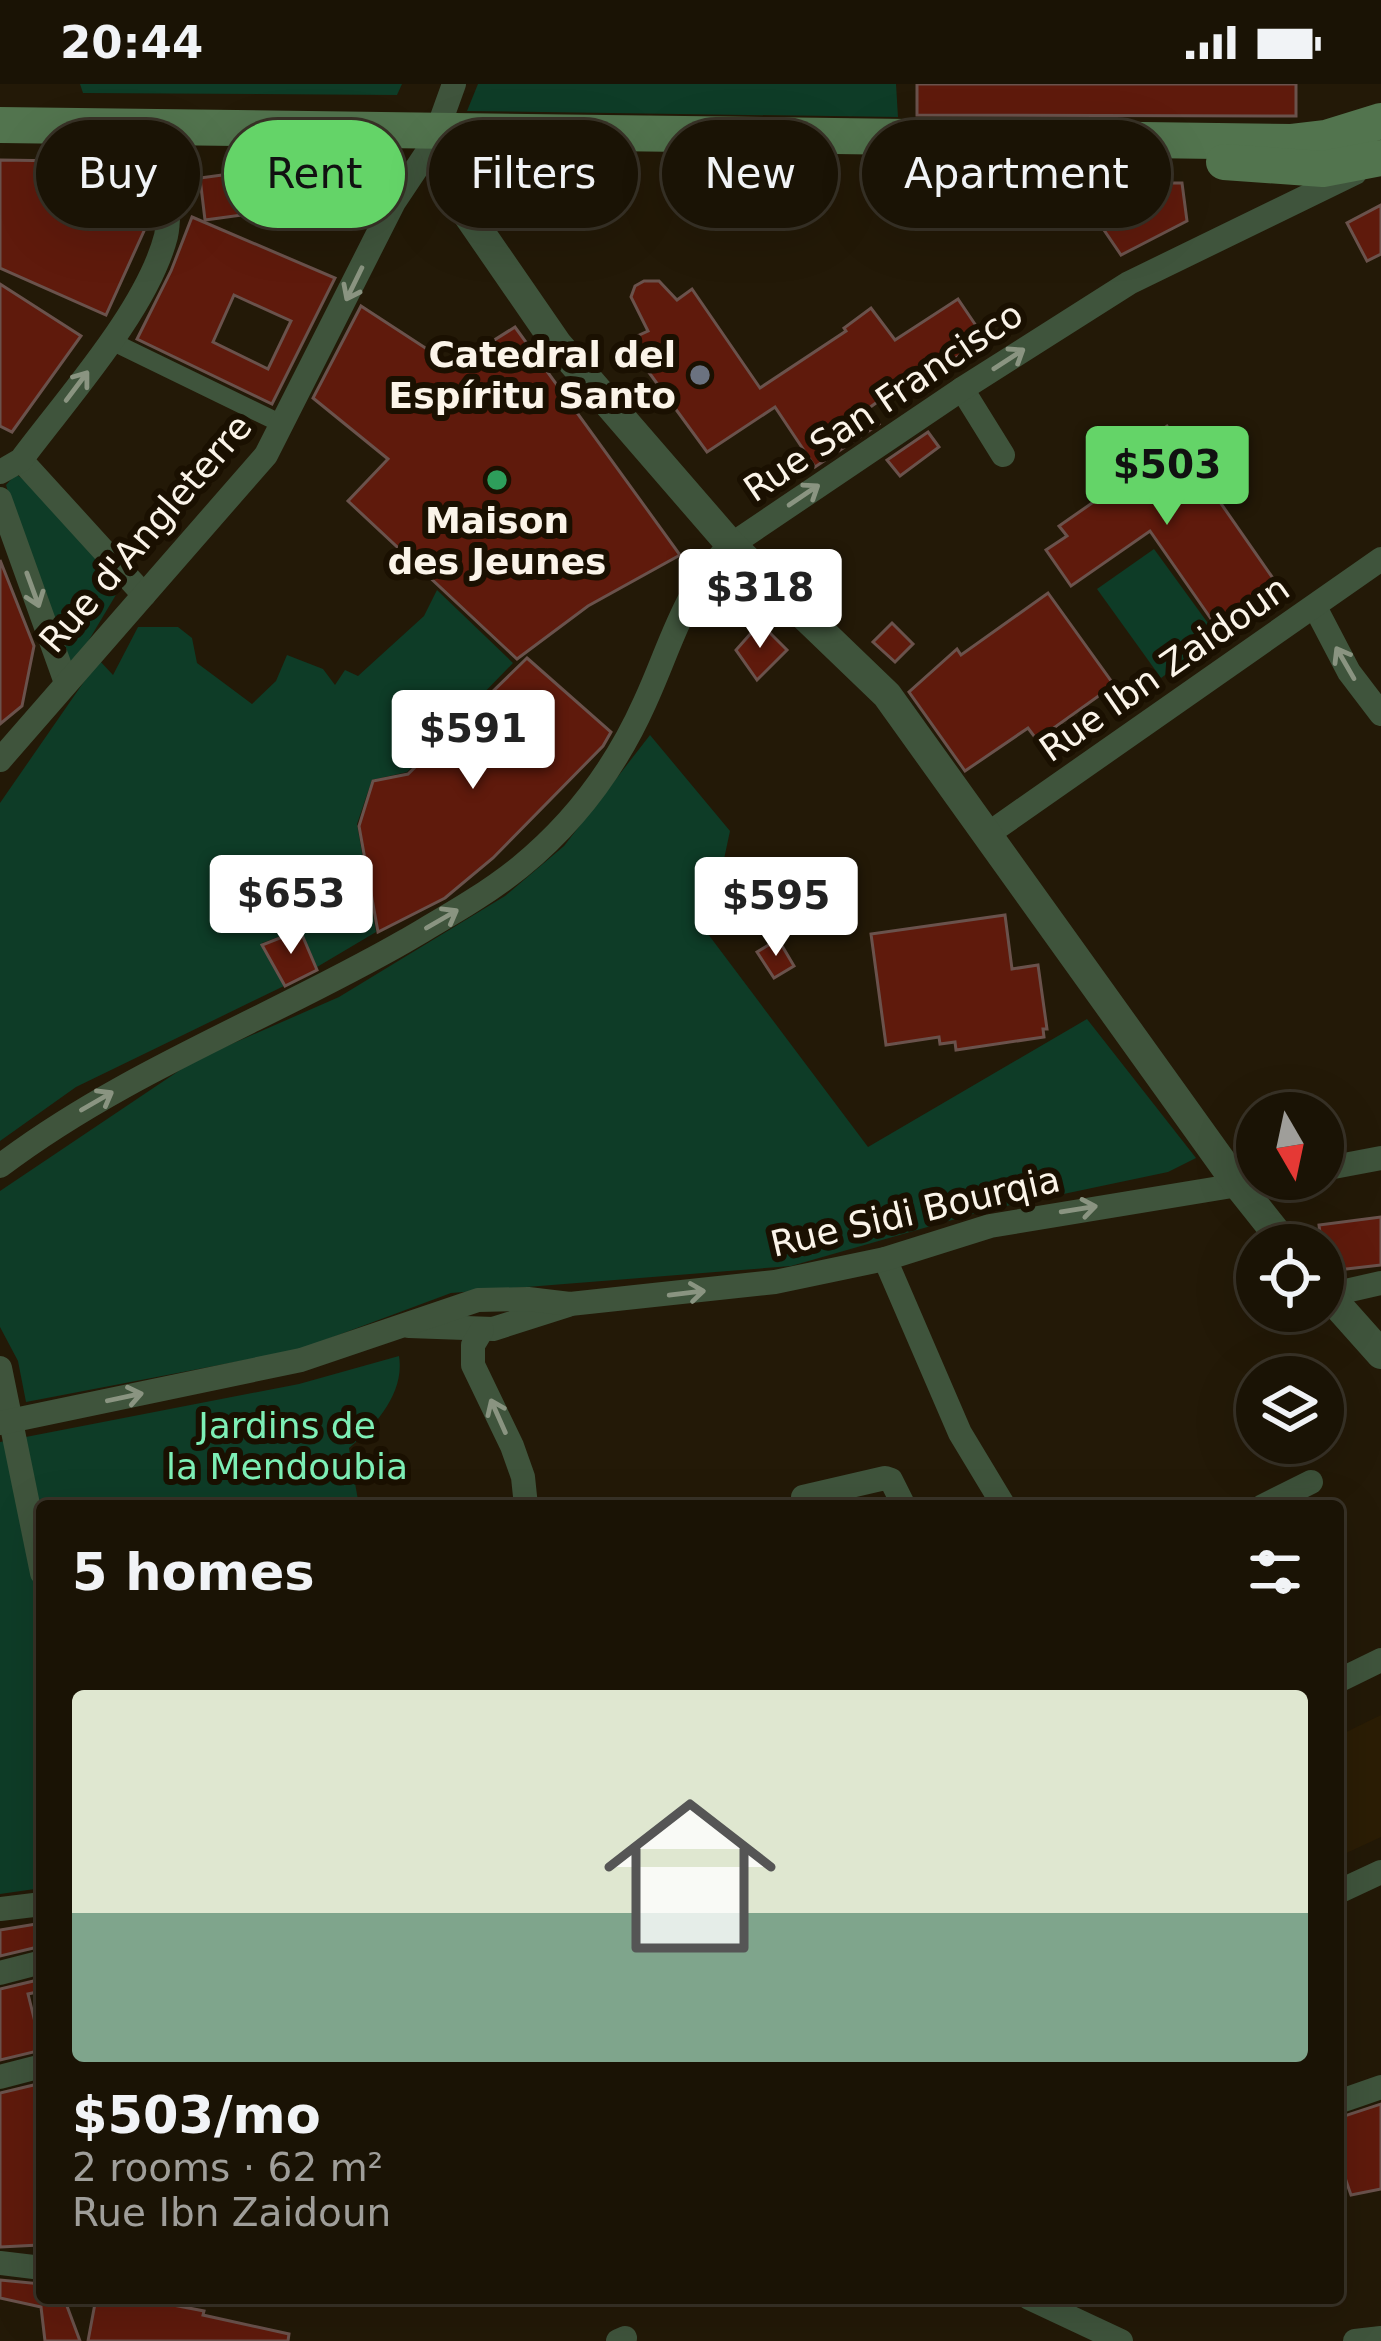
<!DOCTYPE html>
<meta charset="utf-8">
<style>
:root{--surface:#1a1305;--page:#272013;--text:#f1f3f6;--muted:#9f9e9a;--line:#383227;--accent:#64d468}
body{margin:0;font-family:"DejaVu Sans",sans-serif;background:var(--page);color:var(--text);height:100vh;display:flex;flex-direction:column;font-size:45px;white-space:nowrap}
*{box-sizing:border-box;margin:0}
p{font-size:39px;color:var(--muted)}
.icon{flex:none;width:66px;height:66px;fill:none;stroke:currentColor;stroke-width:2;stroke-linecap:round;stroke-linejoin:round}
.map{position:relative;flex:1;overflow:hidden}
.panel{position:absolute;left:36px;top:1416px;width:1308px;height:804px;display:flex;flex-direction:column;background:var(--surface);border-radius:12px;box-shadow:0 12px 48px #0002,0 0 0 3px var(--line)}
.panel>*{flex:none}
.banner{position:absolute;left:36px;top:36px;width:1311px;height:108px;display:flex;gap:24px}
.needle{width:78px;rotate:171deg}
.tools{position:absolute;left:1236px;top:1008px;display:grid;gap:24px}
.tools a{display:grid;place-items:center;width:108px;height:108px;border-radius:50%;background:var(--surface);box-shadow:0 12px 48px #0002,0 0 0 3px var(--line);font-size:60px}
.price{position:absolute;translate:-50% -102px;padding:0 27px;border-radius:12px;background:#fff;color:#222;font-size:39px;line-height:78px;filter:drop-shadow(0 3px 6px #0008)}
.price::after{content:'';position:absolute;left:50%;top:72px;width:36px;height:27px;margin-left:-18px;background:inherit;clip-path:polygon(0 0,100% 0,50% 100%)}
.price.on{background:var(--accent);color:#111}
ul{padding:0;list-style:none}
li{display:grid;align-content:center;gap:24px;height:636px;padding:0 36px}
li+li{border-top:3px solid var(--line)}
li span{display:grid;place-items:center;height:372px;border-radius:12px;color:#555}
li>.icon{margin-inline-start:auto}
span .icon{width:216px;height:216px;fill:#fffc;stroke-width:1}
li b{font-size:51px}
h2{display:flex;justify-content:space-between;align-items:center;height:144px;padding:0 36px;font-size:51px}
.pill{padding:0 42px;border-radius:54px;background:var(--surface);box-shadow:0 12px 48px #0002,0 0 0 3px var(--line);font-size:42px;line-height:108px}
.pill.on{background:var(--accent);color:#111}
.status{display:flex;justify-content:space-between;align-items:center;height:84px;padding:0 60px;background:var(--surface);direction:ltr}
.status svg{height:33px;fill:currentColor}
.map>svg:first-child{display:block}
.built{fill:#2b1d05}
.green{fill:#0e3c27}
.building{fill:#5f1a0c;stroke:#6a524c;stroke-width:3;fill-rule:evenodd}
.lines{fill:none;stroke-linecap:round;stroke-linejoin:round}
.pedestrian{stroke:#3f543c;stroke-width:18}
.minor{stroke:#3f543c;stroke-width:24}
.tertiary{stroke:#3f543c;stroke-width:30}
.secondary{stroke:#52744e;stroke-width:36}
.oneway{stroke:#8a9481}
.worship-dot{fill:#6b7280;stroke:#1a1001;stroke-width:4.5}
.leisure-dot{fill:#2e9e5b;stroke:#1a1001;stroke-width:4.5}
.labels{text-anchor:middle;stroke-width:12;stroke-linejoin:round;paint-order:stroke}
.poi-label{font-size:36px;font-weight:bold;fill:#fbf4e9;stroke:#1a1001;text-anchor:end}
.street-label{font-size:36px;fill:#fbf4e9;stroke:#1a1001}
.park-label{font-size:36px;fill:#7defb6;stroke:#1a1001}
</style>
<div class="status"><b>20:44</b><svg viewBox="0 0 49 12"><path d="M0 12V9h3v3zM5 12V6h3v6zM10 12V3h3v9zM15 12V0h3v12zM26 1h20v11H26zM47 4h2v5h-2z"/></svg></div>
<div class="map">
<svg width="1381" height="2257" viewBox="0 0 1381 2257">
<rect width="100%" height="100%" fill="#231907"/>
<path class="built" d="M1381 1631V1753L1338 1773V1652Z"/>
<g class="green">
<path d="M80 0H402L397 11 83 9Z"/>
<path d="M478 0H896L898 33 467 27Z"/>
<path d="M16 390 39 407 123 499 65 596 6 401Z"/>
<path d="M1154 465 1218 553 1161 594 1097 505Z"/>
<path d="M437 506 513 579 407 688 372 696 357 740 376 848 317 883 300 845 262 859 284 902 76 1003 0 1057V719L99 576 113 591 138 543H178L192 554 197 579 252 620 276 597 287 571 323 585 335 601 345 586 358 592 424 532Z"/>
<path d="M650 651 730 747 708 850 868 1063 1087 935 1196 1074 1168 1088 987 1126 791 1182 451 1209 298 1266 26 1318 18 1277 0 1243V1107L195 976 339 913 505 812 564 762Z"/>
<path d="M399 1272C405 1309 375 1342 349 1364L359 1422H42V1804L0 1810V1358L299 1300Z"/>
</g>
<g class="building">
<path d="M917 0H1296V32L917 31Z"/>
<path d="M0 76 132 78 147 96 144 147 106 231 0 184Z"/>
<path d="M237 89 242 131 205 136 200 94Z"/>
<path d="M1105 99H1182L1187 137 1121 171 1104 146Z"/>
<path d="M1381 121V170L1367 177 1347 139Z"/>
<path d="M192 133 335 194 272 320 137 255 171 187ZM234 211 291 237 268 285 213 258Z"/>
<path d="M644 197H659L677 216 692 205 760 304 846 247 844 244 871 224 895 256 958 215 985 255 931 290 926 283 869 324 879 340 815 383 775 323 707 368 626 257 648 247 631 213 635 202Z"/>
<path d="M0 200 81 252 12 348 0 342Z"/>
<path d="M361 222 453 282 515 243 680 471 588 522 517 575 348 417 388 375 313 314Z"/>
<path d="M1167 342 1277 500 1216 542 1150 447 1071 502 1046 466 1067 452 1059 442 1118 401 1106 384Z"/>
<path d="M928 348 939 363 900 392 887 376Z"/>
<path d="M0 476 34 562 22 622 0 640Z"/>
<path d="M1048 509 1114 601 1037 656 1028 644 965 687 909 608 957 565 961 571Z"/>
<path d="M760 539 787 566 757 596 736 566Z"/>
<path d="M892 539 913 560 895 578 873 558Z"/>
<path d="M527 574 611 648 603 662 493 774 445 814 378 848 359 742 373 697 408 690Z"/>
<path d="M1005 831 1012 885 1038 881 1047 945H1043L1044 953 956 966 955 958 940 960 939 953 886 961 871 850Z"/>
<path d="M300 846 317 886 285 902 262 861Z"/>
<path d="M778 855 794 882 774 894 757 868Z"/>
<path d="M1381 1133V1181L1329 1187 1324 1180 1319 1141Z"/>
<path d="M42 1839V1862L0 1872V1846Z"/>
<path d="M42 1895V1907L28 1910 42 1966 0 1976V1905Z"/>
<path d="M42 1999V2144H39V2161L0 2163V2009Z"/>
<path d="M1381 2020V2105L1351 2111 1342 2085 1338 2086V2034Z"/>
<path d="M0 2196 42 2200V2214H64L80 2257H45L41 2223 0 2214Z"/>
<path d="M96 2214H137L204 2227 203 2231 289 2250 288 2257H88Z"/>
</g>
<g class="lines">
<path class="pedestrian" d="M111 257 284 341"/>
<g class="minor">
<path d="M962 305 1003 371"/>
<path d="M21 376 144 511"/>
<path d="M0 388 21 376C67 314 147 226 166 152 172 124 163 88 160 60"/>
<path d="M0 415 65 596"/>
<path d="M1315 523 1349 588 1381 630"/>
<path d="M0 676 266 371 394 118 432 61 454 0"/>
<path d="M988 750 1381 475"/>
<path d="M0 1082C124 988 271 934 405 857 444 834 484 812 520 783 575 738 616 683 645 618 671 562 684 504 731 461L962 305 1129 199 1355 89"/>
<path d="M1323 1085 1381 1074"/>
<path d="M885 1175 960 1349 1004 1422"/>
<path d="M1328 1211 1381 1199"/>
<path d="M409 1242 493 1245 568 1221"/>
<path d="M482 1246 473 1261V1281L512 1362 523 1393 526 1422"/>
<path d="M0 1284 42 1489"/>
<path d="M0 1339 301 1276 478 1216 528 1215 570 1220 775 1198 885 1175 990 1142 1274 1095"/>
<path d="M803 1413 885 1394 891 1396 904 1422"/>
<path d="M1263 1422 1311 1398"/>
<path d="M1338 1597 1381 1576"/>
<path d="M1338 1808 1381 1788"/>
<path d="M0 1825 42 1820"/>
<path d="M0 1889 42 1878"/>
<path d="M0 1993 42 1982"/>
<path d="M1338 2018 1381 2003"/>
<path d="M0 2179 42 2184"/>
<path d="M1029 2214 1121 2257"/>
<path d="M618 2257 625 2254"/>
<path d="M1355 2257 1381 2254"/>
</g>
<g class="tertiary">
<path d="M432 61 466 128 557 260 731 461 887 611 1239 1102 1286 1161"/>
<path d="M1323 1205 1381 1270"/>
</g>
<g class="secondary">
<path d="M0 41 1292 58 1326 54 1381 37"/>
<path d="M1224 78 1323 85 1381 74"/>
</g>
</g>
<defs><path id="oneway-shaft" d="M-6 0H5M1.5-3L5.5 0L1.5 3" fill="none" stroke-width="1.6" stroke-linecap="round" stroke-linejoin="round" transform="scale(3)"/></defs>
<g class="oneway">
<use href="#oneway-shaft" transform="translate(354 200) rotate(116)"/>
<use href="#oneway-shaft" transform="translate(1009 275) rotate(-33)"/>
<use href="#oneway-shaft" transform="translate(77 302) rotate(-53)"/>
<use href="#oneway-shaft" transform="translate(804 411) rotate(-34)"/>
<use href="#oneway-shaft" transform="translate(33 506) rotate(70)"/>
<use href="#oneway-shaft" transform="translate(1345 579) rotate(-120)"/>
<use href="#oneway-shaft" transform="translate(442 835) rotate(-30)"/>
<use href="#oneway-shaft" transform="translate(97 1017) rotate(-30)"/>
<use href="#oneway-shaft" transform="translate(1079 1125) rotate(-9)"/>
<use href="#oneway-shaft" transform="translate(687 1209) rotate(-7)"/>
<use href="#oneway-shaft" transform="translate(125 1313) rotate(-12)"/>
<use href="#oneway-shaft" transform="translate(498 1332) rotate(-114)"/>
</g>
<circle class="worship-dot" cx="700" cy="291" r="12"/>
<circle class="leisure-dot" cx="497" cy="396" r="12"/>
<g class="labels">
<g class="poi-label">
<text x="676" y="283">Catedral del<tspan x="676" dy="41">Espíritu Santo</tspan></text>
<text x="497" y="449" text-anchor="middle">Maison<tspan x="497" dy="41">des Jeunes</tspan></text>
</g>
<g class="street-label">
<text transform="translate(883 317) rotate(-34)" y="13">Rue San Francisco</text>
<text transform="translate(145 449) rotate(-49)" y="13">Rue d'Angleterre</text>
<text transform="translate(1164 584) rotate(-35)" y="13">Rue Ibn Zaidoun</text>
<text transform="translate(915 1127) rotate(-13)" y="13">Rue Sidi Bourqia</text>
</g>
<g class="park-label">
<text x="287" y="1354">Jardins de<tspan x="287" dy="41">la Mendoubia</tspan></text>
</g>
</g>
</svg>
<div class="tools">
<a><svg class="needle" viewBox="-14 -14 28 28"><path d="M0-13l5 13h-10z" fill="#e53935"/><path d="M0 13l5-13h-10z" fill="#9f9e9a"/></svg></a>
<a><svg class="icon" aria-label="locate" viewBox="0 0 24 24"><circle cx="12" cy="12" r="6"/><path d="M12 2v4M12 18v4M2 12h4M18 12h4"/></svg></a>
<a><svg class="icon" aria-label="layers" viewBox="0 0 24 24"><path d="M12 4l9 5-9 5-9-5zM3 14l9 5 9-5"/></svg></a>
</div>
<b class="price on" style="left:1167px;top:444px">$503</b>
<b class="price" style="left:760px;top:567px">$318</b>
<b class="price" style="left:473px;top:708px">$591</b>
<b class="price" style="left:291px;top:873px">$653</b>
<b class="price" style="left:776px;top:875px">$595</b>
<div class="banner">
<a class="pill">Buy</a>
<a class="pill on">Rent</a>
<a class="pill">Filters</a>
<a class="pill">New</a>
<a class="pill">Apartment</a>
</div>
<section class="panel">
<h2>5 homes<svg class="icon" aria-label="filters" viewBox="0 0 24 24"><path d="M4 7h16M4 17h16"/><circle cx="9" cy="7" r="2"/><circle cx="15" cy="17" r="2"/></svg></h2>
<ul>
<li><span style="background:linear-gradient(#dfe7d0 60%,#7fa58c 0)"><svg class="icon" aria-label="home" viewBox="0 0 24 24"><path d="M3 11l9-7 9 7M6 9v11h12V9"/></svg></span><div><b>$503/mo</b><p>2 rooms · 62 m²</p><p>Rue Ibn Zaidoun</p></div></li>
</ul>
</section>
</div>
